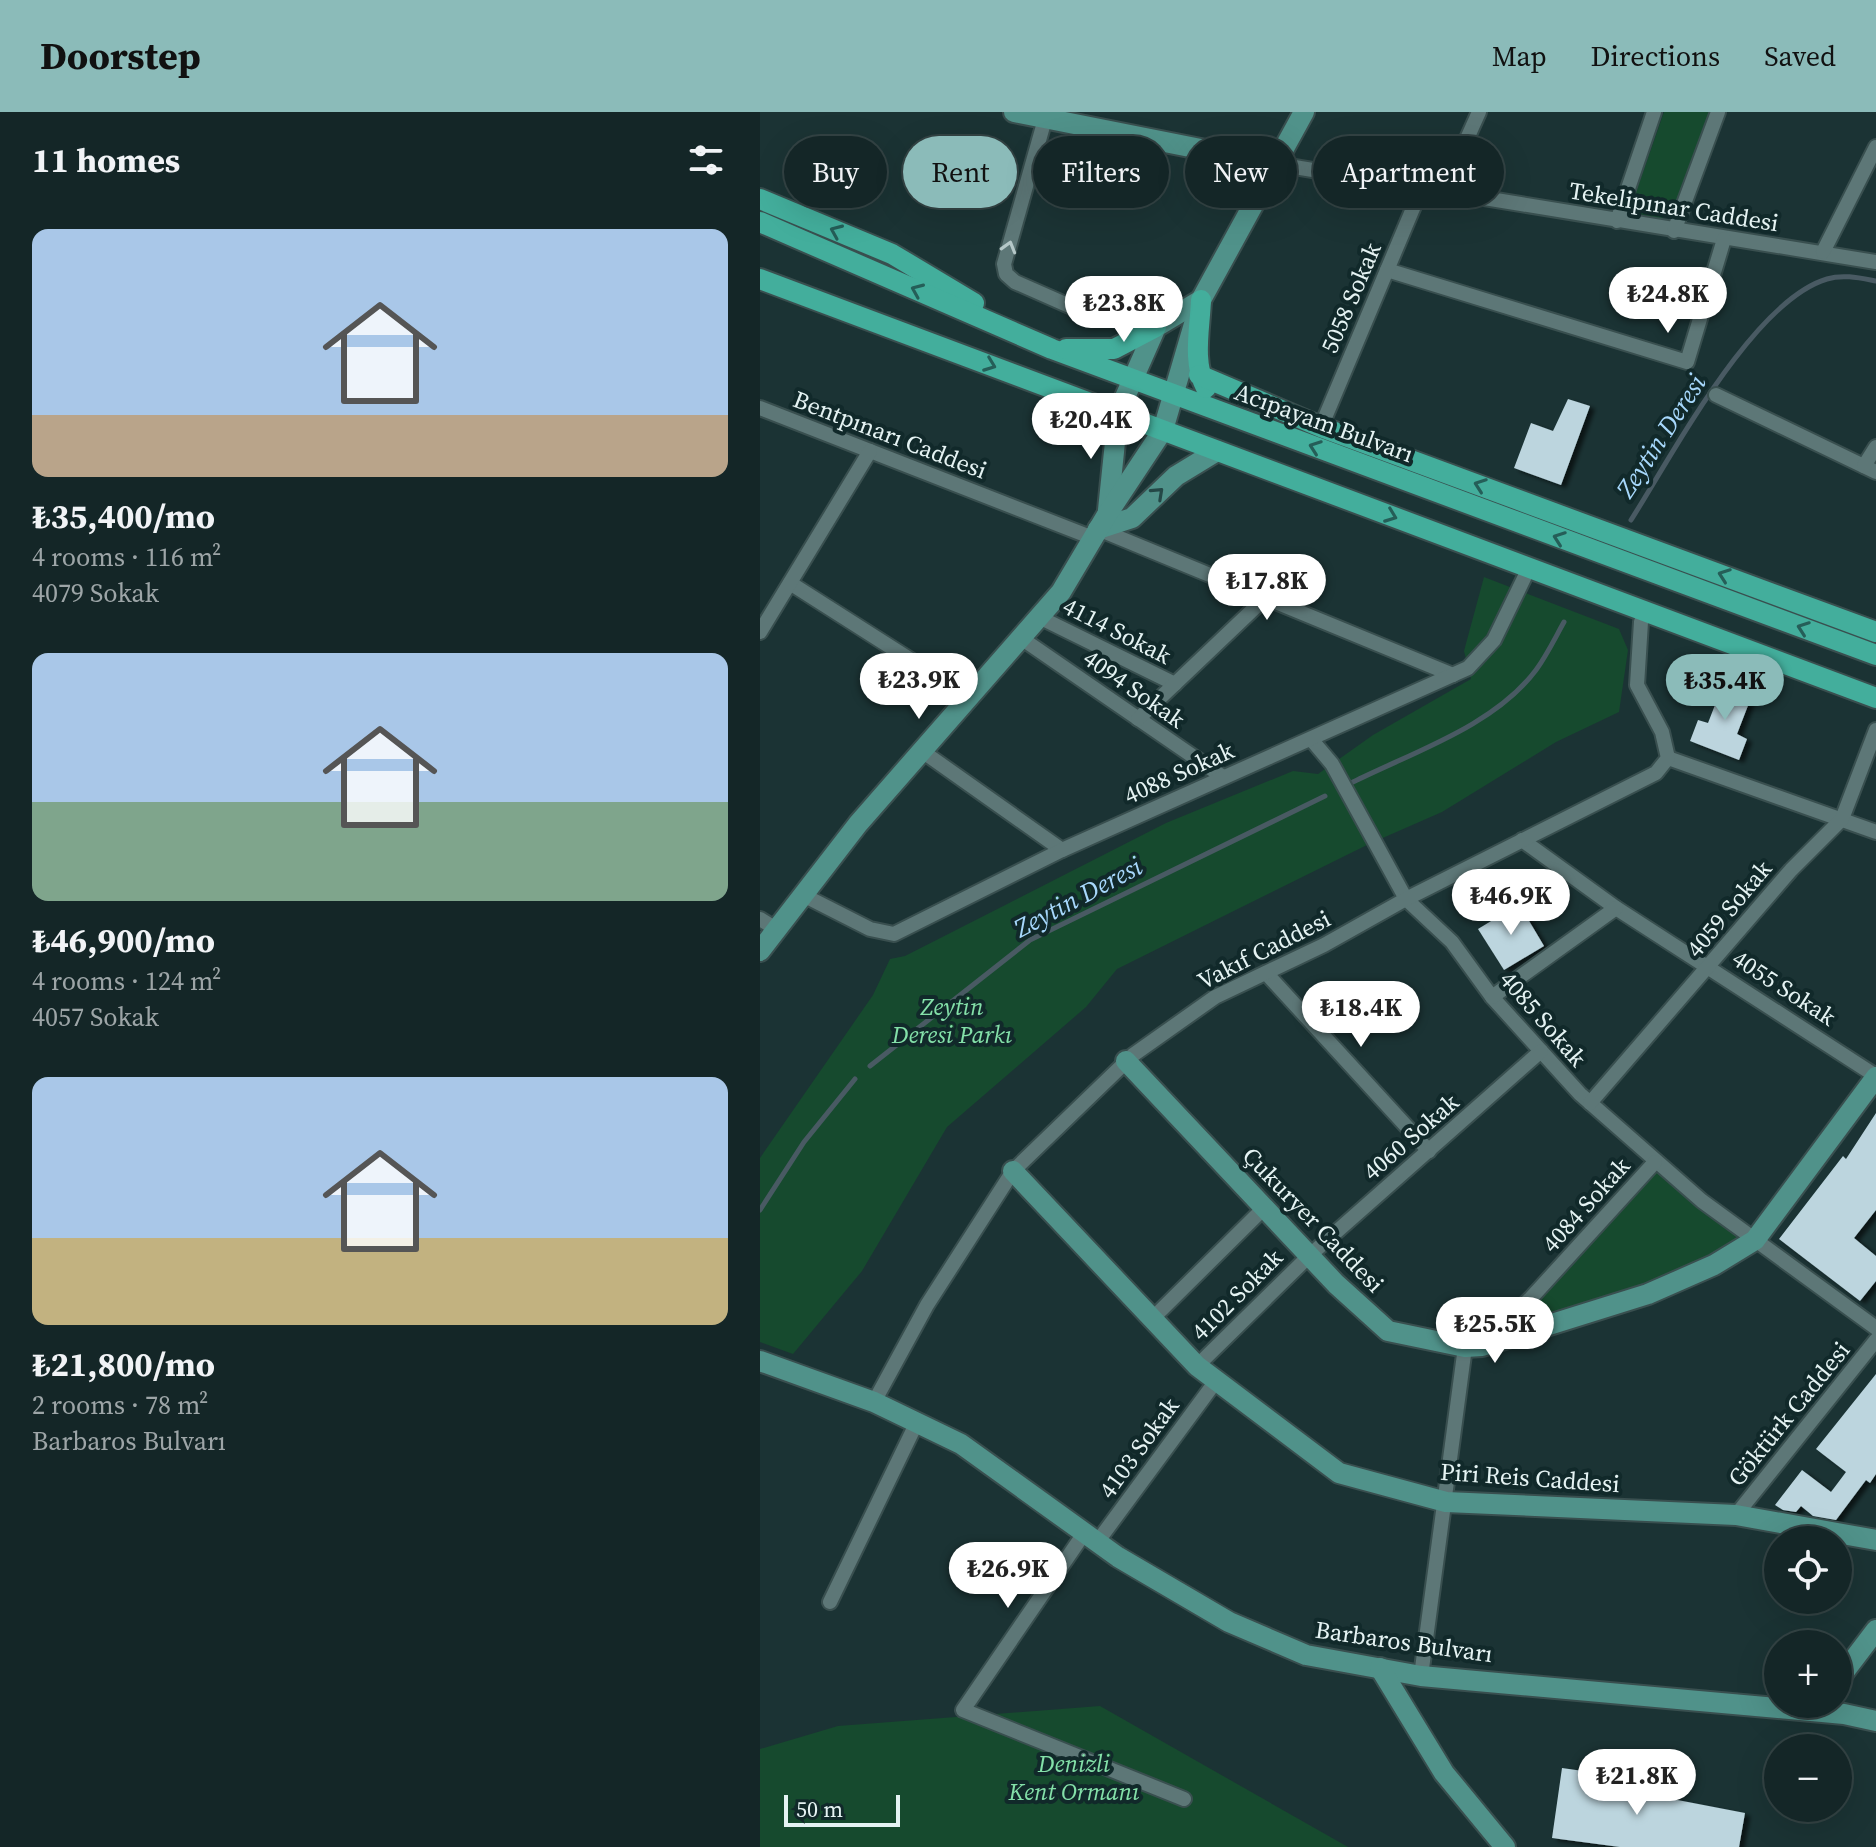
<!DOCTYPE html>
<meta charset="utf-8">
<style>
:root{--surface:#142627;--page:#1d2e2f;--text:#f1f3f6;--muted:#9da5a7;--line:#334344;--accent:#8bbbb9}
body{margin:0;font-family:"Source Serif 4",serif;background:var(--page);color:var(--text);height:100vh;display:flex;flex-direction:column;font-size:30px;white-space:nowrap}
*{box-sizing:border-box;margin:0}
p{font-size:26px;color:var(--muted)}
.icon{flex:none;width:44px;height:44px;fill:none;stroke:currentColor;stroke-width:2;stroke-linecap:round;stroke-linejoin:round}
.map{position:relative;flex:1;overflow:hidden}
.details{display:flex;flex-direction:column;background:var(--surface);width:760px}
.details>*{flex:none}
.hud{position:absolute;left:24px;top:24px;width:760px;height:72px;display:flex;gap:16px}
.buttons{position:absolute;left:1004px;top:1414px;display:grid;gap:16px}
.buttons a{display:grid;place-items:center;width:88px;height:88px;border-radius:50%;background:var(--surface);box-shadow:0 8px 32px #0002,0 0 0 2px var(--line);font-size:40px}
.scale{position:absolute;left:24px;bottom:20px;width:116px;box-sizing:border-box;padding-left:8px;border:4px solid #e5f3f3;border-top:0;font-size:22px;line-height:28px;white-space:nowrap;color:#e5f3f3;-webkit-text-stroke:6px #11292a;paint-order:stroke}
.price{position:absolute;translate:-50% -68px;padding:0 18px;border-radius:28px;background:#fff;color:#222;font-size:26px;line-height:52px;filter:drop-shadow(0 2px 4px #0008)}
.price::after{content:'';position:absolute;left:50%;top:48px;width:24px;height:18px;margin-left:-12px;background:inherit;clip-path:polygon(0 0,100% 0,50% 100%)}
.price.selected{background:var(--accent);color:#111}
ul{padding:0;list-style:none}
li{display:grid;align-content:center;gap:16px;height:424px;padding:0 32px}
li span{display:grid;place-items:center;height:248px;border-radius:16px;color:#555}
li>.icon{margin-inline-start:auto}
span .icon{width:144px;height:144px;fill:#fffc;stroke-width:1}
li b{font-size:34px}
h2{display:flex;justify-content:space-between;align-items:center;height:96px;padding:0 32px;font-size:34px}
.tag{padding:0 28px;border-radius:36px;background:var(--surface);box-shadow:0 8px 32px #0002,0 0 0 2px var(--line);font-size:28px;line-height:72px}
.tag.selected{background:var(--accent);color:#111}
header{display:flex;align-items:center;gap:48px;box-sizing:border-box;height:112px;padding:0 40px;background:var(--accent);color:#111}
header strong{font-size:38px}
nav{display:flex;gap:44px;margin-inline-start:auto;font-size:28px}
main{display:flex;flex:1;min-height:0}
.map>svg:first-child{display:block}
.green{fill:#164a2e}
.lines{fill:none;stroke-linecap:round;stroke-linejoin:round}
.stream{stroke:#495a63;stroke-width:5}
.building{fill:#bcd5de;filter:url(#shadow)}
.street-casing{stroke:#394f4f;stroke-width:18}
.secondary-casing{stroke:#394f4f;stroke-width:24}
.primary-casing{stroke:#394f4f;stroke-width:24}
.street{stroke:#5d7777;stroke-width:14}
.secondary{stroke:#50928a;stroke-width:20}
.primary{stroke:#43ae9c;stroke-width:20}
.oneway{stroke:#255e58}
.oneway2{stroke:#b5c8c8}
.oneway3{stroke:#244847}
.labels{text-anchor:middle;stroke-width:8;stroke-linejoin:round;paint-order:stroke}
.street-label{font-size:24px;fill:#e5f3f3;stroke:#11292a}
.park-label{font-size:24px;font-style:italic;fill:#84e1a9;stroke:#11292a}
.water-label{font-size:26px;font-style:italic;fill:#a7d8fc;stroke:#11292a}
</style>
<header>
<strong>Doorstep</strong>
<nav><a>Map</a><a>Directions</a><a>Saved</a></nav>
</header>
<main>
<section class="details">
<h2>11 homes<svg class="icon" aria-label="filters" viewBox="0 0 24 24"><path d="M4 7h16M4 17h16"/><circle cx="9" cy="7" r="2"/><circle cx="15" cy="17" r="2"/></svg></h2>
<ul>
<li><span style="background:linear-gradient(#a9c7e8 75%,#b9a48a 0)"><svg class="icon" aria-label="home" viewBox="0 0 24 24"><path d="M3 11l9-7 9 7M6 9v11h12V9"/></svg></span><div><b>₺35,400/mo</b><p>4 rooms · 116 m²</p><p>4079 Sokak</p></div></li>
<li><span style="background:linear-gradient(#a9c7e8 60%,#7fa58c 0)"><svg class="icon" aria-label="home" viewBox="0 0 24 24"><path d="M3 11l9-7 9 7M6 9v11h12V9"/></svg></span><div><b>₺46,900/mo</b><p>4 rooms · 124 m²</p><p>4057 Sokak</p></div></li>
<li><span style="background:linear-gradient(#a9c7e8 65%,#c2b280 0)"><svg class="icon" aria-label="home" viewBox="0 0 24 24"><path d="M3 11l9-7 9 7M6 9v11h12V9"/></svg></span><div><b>₺21,800/mo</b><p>2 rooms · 78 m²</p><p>Barbaros Bulvarı</p></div></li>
</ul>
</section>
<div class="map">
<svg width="1116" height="1735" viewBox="0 0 1116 1735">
<defs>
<filter id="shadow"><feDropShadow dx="5" dy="3" stdDeviation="2" flood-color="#0009"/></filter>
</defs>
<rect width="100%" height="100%" fill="#1b3334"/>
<g class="green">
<path d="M904 0H951L914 97 900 107 876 101 873 89Z"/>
<path d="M724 465 859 517 868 538 859 600 796 630 682 700 609 732 357 857 326 895 187 1015 102 1159 33 1242 0 1230V1046L113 883 130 847 145 844 406 711 533 659 558 662 613 623 711 567 704 539Z"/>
<path d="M897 1058 977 1122 980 1129 976 1134 860 1183 744 1218Z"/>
<path d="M340 1594 588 1735H0V1637L78 1614Z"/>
</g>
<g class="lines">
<g class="stream">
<path d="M871 408C913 342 993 189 1067 167 1083 162 1100 166 1116 169"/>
<path d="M593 670C653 640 734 614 776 558 787 543 795 526 804 510"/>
<path d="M110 954 270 828 565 684"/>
<path d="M0 1098 44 1030 95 967"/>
</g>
</g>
<g class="building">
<path d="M808 287 830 294 801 373 754 356 771 311 793 319Z"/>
<path d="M965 567 994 578 977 622 987 627 979 648 930 629 938 608 948 611Z"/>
<path d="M759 792 784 834 744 858 718 817Z"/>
<path d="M1116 1001V1098L1094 1126 1116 1144V1169L1100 1189 1019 1127 1083 1044 1086 1047Z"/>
<path d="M1116 1262V1362L1110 1371 1106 1368 1076 1408 1053 1404 1041 1394 1036 1400 1023 1398 1015 1393 1042 1358 1071 1380 1086 1360 1056 1337Z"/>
<path d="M802 1656 851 1663 850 1675 985 1701 979 1735H860L792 1726Z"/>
</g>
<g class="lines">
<g class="street-casing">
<g id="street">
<path d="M285 7 244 152 246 162 255 170 330 203 396 215"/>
<path d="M516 52 1116 150"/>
<path d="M684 78 719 0"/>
<path d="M857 109 894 0"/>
<path d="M914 119 958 0"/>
<path d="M1063 140 1116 35"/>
<path d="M627 158 927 250 964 127"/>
<path d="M956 283 1116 360"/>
<path d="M0 296 333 426"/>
<path d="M561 315 662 75"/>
<path d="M1104 354 1116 335"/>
<path d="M338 417 693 563"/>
<path d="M30 471 209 585"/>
<path d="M279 505 415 572"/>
<path d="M0 520 110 339"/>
<path d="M261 526 463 665"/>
<path d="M378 607 503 488"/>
<path d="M551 627 572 652 646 787 692 830 732 885 820 982 942 1089 1116 1216"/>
<path d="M162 639 302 738"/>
<path d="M908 646 1116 720"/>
<path d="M762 728 856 796 1116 964"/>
<path d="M43 783 110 817 134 822 302 738 708 556 734 528 769 456"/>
<path d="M0 807 16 817"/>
<path d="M506 861 669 1039"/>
<path d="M732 885 856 796"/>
<path d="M830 991 1031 758 1082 707 1116 618"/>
<path d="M392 1207 504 1096"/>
<path d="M725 1231 771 1186 895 1050"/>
<path d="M437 1254 549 1144 781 939"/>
<path d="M114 1290 167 1193 253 1059 373 943 455 885 564 833 646 787 896 661 908 646 902 620 877 573 881 510 886 501"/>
<path d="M976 1403 1116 1228"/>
<path d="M325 1420 203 1598 424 1687"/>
<path d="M338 1429 456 1269"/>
<path d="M70 1490 157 1310"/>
<path d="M661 1564 705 1235"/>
</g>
</g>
<g class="secondary-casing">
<g id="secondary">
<path d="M254 0 516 52"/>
<path d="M348 398 358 301 396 215 441 188"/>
<path d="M338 417 372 406 416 364 457 339"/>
<path d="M0 839 98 712 301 480 348 401 403 318 441 188 544 0"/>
<path d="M366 949 576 1172 628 1219 705 1235 722 1234 888 1182 954 1153 995 1128 1116 965"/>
<path d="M253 1059 437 1254 579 1361 686 1390 976 1403 1116 1428"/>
<path d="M0 1249 114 1290 201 1332 358 1445 469 1510 546 1543 661 1564 1084 1602 1116 1609"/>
<path d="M620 1556 684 1661 745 1735"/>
<path d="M1078 1568 1116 1518"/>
</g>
</g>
<g class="primary-casing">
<g id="primary">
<path d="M0 87 132 142 214 191"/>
<path d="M0 110 292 237 1116 543"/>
<path d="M0 167 1116 586"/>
<path d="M441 188C440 216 432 250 446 276"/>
<path d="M306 237H354L396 215"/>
<path d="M439 263 561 315 1116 520"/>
</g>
</g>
<use href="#street" class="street"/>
<use href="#secondary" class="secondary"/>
<use href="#primary" class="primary"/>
</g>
<defs><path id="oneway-chevron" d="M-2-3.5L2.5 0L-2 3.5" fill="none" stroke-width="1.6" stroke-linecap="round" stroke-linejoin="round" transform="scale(2)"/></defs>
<g class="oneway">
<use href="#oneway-chevron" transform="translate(76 119) rotate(-157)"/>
<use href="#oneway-chevron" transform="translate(157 178) rotate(-157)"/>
<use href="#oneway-chevron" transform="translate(230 253) rotate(21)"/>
<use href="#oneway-chevron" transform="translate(555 335) rotate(-160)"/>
<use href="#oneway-chevron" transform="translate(720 373) rotate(-160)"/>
<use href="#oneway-chevron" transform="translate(631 404) rotate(21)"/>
<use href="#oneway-chevron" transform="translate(799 426) rotate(-160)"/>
<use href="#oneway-chevron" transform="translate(964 463) rotate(-160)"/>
<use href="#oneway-chevron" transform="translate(1043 516) rotate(-160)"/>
</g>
<use class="oneway2" href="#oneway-chevron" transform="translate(249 135) rotate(-74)"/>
<use class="oneway3" href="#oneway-chevron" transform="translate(398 381) rotate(-43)"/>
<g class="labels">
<g class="street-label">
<text transform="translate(914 95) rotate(9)" y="8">Tekelipınar Caddesi</text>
<text transform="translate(591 186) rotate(-67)" y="8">5058 Sokak</text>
<text transform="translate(564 311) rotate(20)" y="8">Acıpayam Bulvarı</text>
<text transform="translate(130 323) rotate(21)" y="8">Bentpınarı Caddesi</text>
<text transform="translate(357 519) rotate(27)" y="8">4114 Sokak</text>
<text transform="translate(374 577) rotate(35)" y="8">4094 Sokak</text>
<text transform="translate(419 661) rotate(-24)" y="8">4088 Sokak</text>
<text transform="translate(969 797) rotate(-50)" y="8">4059 Sokak</text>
<text transform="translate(504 838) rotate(-27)" y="8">Vakıf Caddesi</text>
<text transform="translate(1024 876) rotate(33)" y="8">4055 Sokak</text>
<text transform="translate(783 907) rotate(49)" y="8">4085 Sokak</text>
<text transform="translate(651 1025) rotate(-41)" y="8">4060 Sokak</text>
<text transform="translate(826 1093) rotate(-48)" y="8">4084 Sokak</text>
<text transform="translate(553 1108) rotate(46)" y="8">Çukuryer Caddesi</text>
<text transform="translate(477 1183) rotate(-45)" y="8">4102 Sokak</text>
<text transform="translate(1029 1302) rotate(-51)" y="8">Göktürk Caddesi</text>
<text transform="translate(379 1336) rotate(-54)" y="8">4103 Sokak</text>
<text transform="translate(770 1366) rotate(4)" y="8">Piri Reis Caddesi</text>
<text transform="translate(644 1530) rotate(8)" y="8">Barbaros Bulvarı</text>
</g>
<g class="park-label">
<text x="192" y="903">Zeytin<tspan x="192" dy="28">Deresi Parkı</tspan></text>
<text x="314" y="1660">Denizli<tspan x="314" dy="28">Kent Ormanı</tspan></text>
</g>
<g class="water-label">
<text transform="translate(901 324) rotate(-57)" y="9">Zeytin Deresi</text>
<text transform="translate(318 785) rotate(-28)" y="9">Zeytin Deresi</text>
</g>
</g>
</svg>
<div class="buttons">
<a><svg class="icon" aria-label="locate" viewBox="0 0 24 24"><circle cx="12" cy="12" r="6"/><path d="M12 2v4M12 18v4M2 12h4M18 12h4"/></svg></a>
<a>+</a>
<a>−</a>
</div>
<div class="scale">50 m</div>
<b class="price" style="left:908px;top:223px">₺24.8K</b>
<b class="price" style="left:364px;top:232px">₺23.8K</b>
<b class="price" style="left:331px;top:349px">₺20.4K</b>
<b class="price" style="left:507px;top:510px">₺17.8K</b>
<b class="price" style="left:159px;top:609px">₺23.9K</b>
<b class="price selected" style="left:965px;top:610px">₺35.4K</b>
<b class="price" style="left:751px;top:825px">₺46.9K</b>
<b class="price" style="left:601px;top:937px">₺18.4K</b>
<b class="price" style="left:735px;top:1253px">₺25.5K</b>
<b class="price" style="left:248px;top:1498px">₺26.9K</b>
<b class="price" style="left:877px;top:1705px">₺21.8K</b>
<div class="hud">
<a class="tag">Buy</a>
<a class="tag selected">Rent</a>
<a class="tag">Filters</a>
<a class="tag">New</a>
<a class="tag">Apartment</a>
</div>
</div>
</main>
